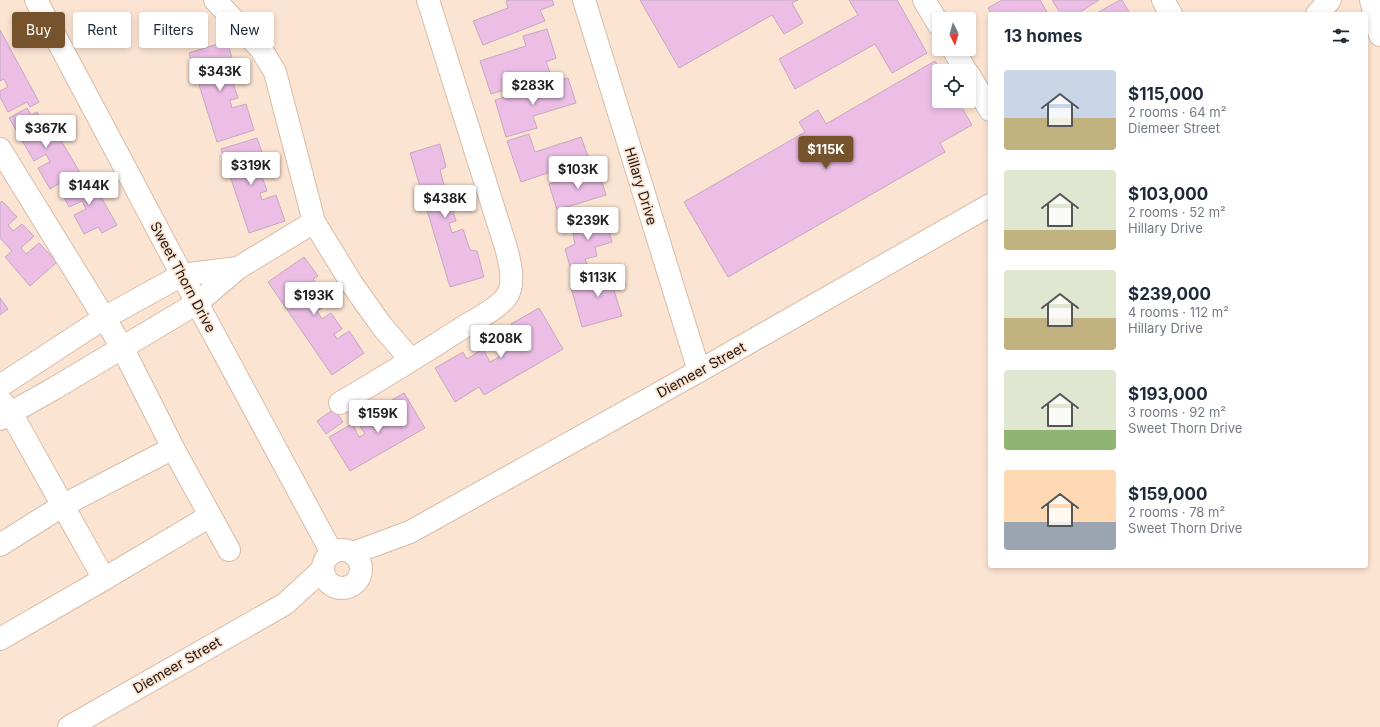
<!DOCTYPE html>
<meta charset="utf-8">
<style>
:root{--surface:#fff;--page:#f6f6f7;--text:#1f2937;--muted:#747a83;--accent:#76532c}
body{margin:0;font-family:Inter,sans-serif;background:var(--page);color:var(--text);height:100vh;display:flex;flex-direction:column;font-size:15px;white-space:nowrap}
*{box-sizing:border-box;margin:0}
p{font-size:13px;color:var(--muted)}
.icon{flex:none;width:22px;height:22px;fill:none;stroke:currentColor;stroke-width:2;stroke-linecap:round;stroke-linejoin:round}
.map{position:relative;flex:1;overflow:hidden}
.details{position:absolute;left:988px;top:12px;width:380px;height:556px;display:flex;flex-direction:column;background:var(--surface);border-radius:4px;box-shadow:0 2px 6px #0003}
.details>*{flex:none}
.hud{position:absolute;left:12px;top:12px;width:380px;height:36px;display:flex;gap:8px}
.needle{width:26px;rotate:175deg}
.fabs{position:absolute;left:932px;top:12px;display:grid;gap:8px}
.fabs a{display:grid;place-items:center;width:44px;height:44px;border-radius:4px;background:var(--surface);box-shadow:0 2px 6px #0003;font-size:20px}
.price{position:absolute;translate:-50% -34px;padding:0 9px;border-radius:4px;background:#fff;color:#222;font-size:13px;line-height:26px;filter:drop-shadow(0 1px 2px #0008)}
.price::after{content:'';position:absolute;left:50%;top:24px;width:12px;height:9px;margin-left:-6px;background:inherit;clip-path:polygon(0 0,100% 0,50% 100%)}
.price.current{background:var(--accent);color:#fff}
ul{padding:0;list-style:none}
li{display:flex;align-items:center;gap:12px;height:100px;padding:0 16px}
li span{display:grid;place-items:center;flex:none;width:112px;height:80px;border-radius:4px;color:#555}
li>.icon{margin-inline-start:auto}
span .icon{width:48px;height:48px;fill:#fffc;stroke-width:1}
li b{font-size:17px}
h2{display:flex;justify-content:space-between;align-items:center;height:48px;padding:0 16px;font-size:17px}
.chip{padding:0 14px;border-radius:4px;background:var(--surface);box-shadow:0 2px 6px #0003;font-size:14px;line-height:36px}
.chip.current{background:var(--accent);color:#fff}
.map>svg:first-child{display:block}
.building{fill:#ecbee6;stroke:#c4a9c0}
.lines{fill:none;stroke-linecap:round;stroke-linejoin:round}
.minor-casing{stroke:#d8bba7;stroke-width:24}
.tertiary-casing{stroke:#d8bba7;stroke-width:24}
.minor{stroke:#fff;stroke-width:22}
.tertiary{stroke:#fff;stroke-width:22}
.labels{text-anchor:middle;stroke-width:3.5;stroke-linejoin:round;paint-order:stroke}
.street-label{font-size:14px;fill:#221710;stroke:#fce4d3}
</style>
<div class="map">
<svg width="1380" height="727" viewBox="0 0 1380 727">
<rect width="100%" height="100%" fill="#fce4d3"/>
<g class="building">
<path d="M509 0H552L554 5 540 10 545 21 483 45 473 21 508 8 506 1Z"/>
<path d="M640 0H798L792 3 803 23 784 34 772 15 679 68Z"/>
<path d="M849 0H897L927 53 892 73 875 44 795 89 779 59 858 15Z"/>
<path d="M1002 0H1040L1048 14H992L988 8Z"/>
<path d="M1052 0H1099L1077 14H1061Z"/>
<path d="M1120 0H1122L1130 14H1095Z"/>
<path d="M547 29 556 58 546 62 551 75 491 94 480 61 526 46 523 36Z"/>
<path d="M0 30 39 102 30 107 27 102 8 112 0 97V91L8 87 4 79 0 81Z"/>
<path d="M227 41 235 68 221 72 224 82 232 80 238 98 230 100 232 108 246 104 254 130 217 142 189 53Z"/>
<path d="M935 61 940 71H939V101H958L972 125 940 143 945 152 728 277 684 202 805 132 799 122 818 110 826 124Z"/>
<path d="M568 78 576 103 533 116 537 128 506 137 495 100Z"/>
<path d="M27 108 31 115 37 112 48 130 53 127 82 176 63 186 60 183 50 189 38 168 50 162 46 154 34 161 9 118Z"/>
<path d="M529 134 535 152 581 137 589 159 521 182 507 141Z"/>
<path d="M257 138 266 164 252 168 254 176 261 174 267 191 260 193 262 200 276 195 285 221 249 233 221 149Z"/>
<path d="M440 144 446 167 440 170 447 196 441 199 445 210 452 208 456 221 449 223 452 233 463 229 470 250 477 251 484 277 450 287 410 153Z"/>
<path d="M598 169 606 195 557 210 549 184Z"/>
<path d="M89 176 117 225 102 233 98 227 84 234 74 215 86 209 82 201 69 207 61 191Z"/>
<path d="M2 201 17 217 8 225 13 231 22 224 34 236 21 248 26 254 39 243 57 262 30 286 5 257 12 251 0 238V203Z"/>
<path d="M604 213 612 242 595 247 597 256 585 259 588 266 571 270 565 249 575 244 573 234 586 231 583 219Z"/>
<path d="M304 257 318 276 313 279 329 303 317 311 322 319 331 313 342 329 334 334 337 339 349 331 364 353 332 375 268 282Z"/>
<path d="M621 269 626 286 614 290 622 316 582 327 570 284Z"/>
<path d="M0 298 8 309 0 315Z"/>
<path d="M539 308 563 349 484 395 479 387 455 402 435 368 463 352 467 359 483 349 490 362 501 356 493 342 505 335 512 347 521 341 511 324Z"/>
<path d="M404 393 425 428 350 471 329 437 352 424 359 437 365 434 360 426 379 415 384 423 390 419 382 406Z"/>
<path d="M334 409 343 422 326 434 317 421Z"/>
</g>
<g class="lines">
<g class="minor-casing">
<g id="minor">
<path d="M36 0 182 275 332 553"/>
<path d="M215 0 261 49 275 72 314 222 352 284 381 325 411 360"/>
<path d="M584 0 699 371"/>
<path d="M924 0 939 25"/>
<path d="M1163 0 1171 14"/>
<path d="M1371 0 1380 35"/>
<path d="M953 49 966 71"/>
<path d="M969 75 990 110"/>
<path d="M0 149 122 347 173 448 229 550"/>
<path d="M0 386 104 318 182 275 238 268"/>
<path d="M2 402 11 413 104 579"/>
<path d="M340 403C381 379 422 354 462 328 476 319 498 309 507 296 515 283 510 264 507 251L428 0"/>
<path d="M0 419 55 388 197 303 238 268 314 222"/>
<path d="M0 545 62 506 173 448"/>
<path d="M0 639 104 579 210 516"/>
</g>
</g>
<g class="tertiary-casing">
<g id="tertiary">
<path d="M1317 14 1330 0"/>
<circle cx="342" cy="569" r="19"/>
<path d="M353 553 410 532 699 371 990 205"/>
<path d="M69 727 285 604 323 569"/>
</g>
</g>
<use href="#minor" class="minor"/>
<use href="#tertiary" class="tertiary"/>
</g>
<g class="labels">
<g class="street-label">
<text transform="translate(641 186) rotate(73)" y="5">Hillary Drive</text>
<text transform="translate(183 277) rotate(62)" y="5">Sweet Thorn Drive</text>
<text transform="translate(701 370) rotate(-29)" y="5">Diemeer Street</text>
<text transform="translate(177 665) rotate(-30)" y="5">Diemeer Street</text>
</g>
</g>
</svg>
<div class="fabs">
<a><svg class="needle" viewBox="-14 -14 28 28"><path d="M0-13l5 13h-10z" fill="#e53935"/><path d="M0 13l5-13h-10z" fill="#747a83"/></svg></a>
<a><svg class="icon" aria-label="locate" viewBox="0 0 24 24"><circle cx="12" cy="12" r="6"/><path d="M12 2v4M12 18v4M2 12h4M18 12h4"/></svg></a>
</div>
<b class="price" style="left:220px;top:92px">$343K</b>
<b class="price" style="left:533px;top:106px">$283K</b>
<b class="price" style="left:46px;top:149px">$367K</b>
<b class="price current" style="left:826px;top:170px">$115K</b>
<b class="price" style="left:251px;top:186px">$319K</b>
<b class="price" style="left:578px;top:190px">$103K</b>
<b class="price" style="left:89px;top:206px">$144K</b>
<b class="price" style="left:445px;top:219px">$438K</b>
<b class="price" style="left:588px;top:241px">$239K</b>
<b class="price" style="left:598px;top:298px">$113K</b>
<b class="price" style="left:314px;top:316px">$193K</b>
<b class="price" style="left:501px;top:359px">$208K</b>
<b class="price" style="left:378px;top:434px">$159K</b>
<div class="hud">
<a class="chip current">Buy</a>
<a class="chip">Rent</a>
<a class="chip">Filters</a>
<a class="chip">New</a>
</div>
<section class="details">
<h2>13 homes<svg class="icon" aria-label="filters" viewBox="0 0 24 24"><path d="M4 7h16M4 17h16"/><circle cx="9" cy="7" r="2"/><circle cx="15" cy="17" r="2"/></svg></h2>
<ul>
<li><span style="background:linear-gradient(#c9d6e8 60%,#c2b280 0)"><svg class="icon" aria-label="home" viewBox="0 0 24 24"><path d="M3 11l9-7 9 7M6 9v11h12V9"/></svg></span><div><b>$115,000</b><p>2 rooms · 64 m²</p><p>Diemeer Street</p></div></li>
<li><span style="background:linear-gradient(#dfe7d0 75%,#c2b280 0)"><svg class="icon" aria-label="home" viewBox="0 0 24 24"><path d="M3 11l9-7 9 7M6 9v11h12V9"/></svg></span><div><b>$103,000</b><p>2 rooms · 52 m²</p><p>Hillary Drive</p></div></li>
<li><span style="background:linear-gradient(#dfe7d0 60%,#c2b280 0)"><svg class="icon" aria-label="home" viewBox="0 0 24 24"><path d="M3 11l9-7 9 7M6 9v11h12V9"/></svg></span><div><b>$239,000</b><p>4 rooms · 112 m²</p><p>Hillary Drive</p></div></li>
<li><span style="background:linear-gradient(#dfe7d0 75%,#8fb573 0)"><svg class="icon" aria-label="home" viewBox="0 0 24 24"><path d="M3 11l9-7 9 7M6 9v11h12V9"/></svg></span><div><b>$193,000</b><p>3 rooms · 92 m²</p><p>Sweet Thorn Drive</p></div></li>
<li><span style="background:linear-gradient(#ffd9b3 65%,#9aa5b1 0)"><svg class="icon" aria-label="home" viewBox="0 0 24 24"><path d="M3 11l9-7 9 7M6 9v11h12V9"/></svg></span><div><b>$159,000</b><p>2 rooms · 78 m²</p><p>Sweet Thorn Drive</p></div></li>
</ul>
</section>
</div>
